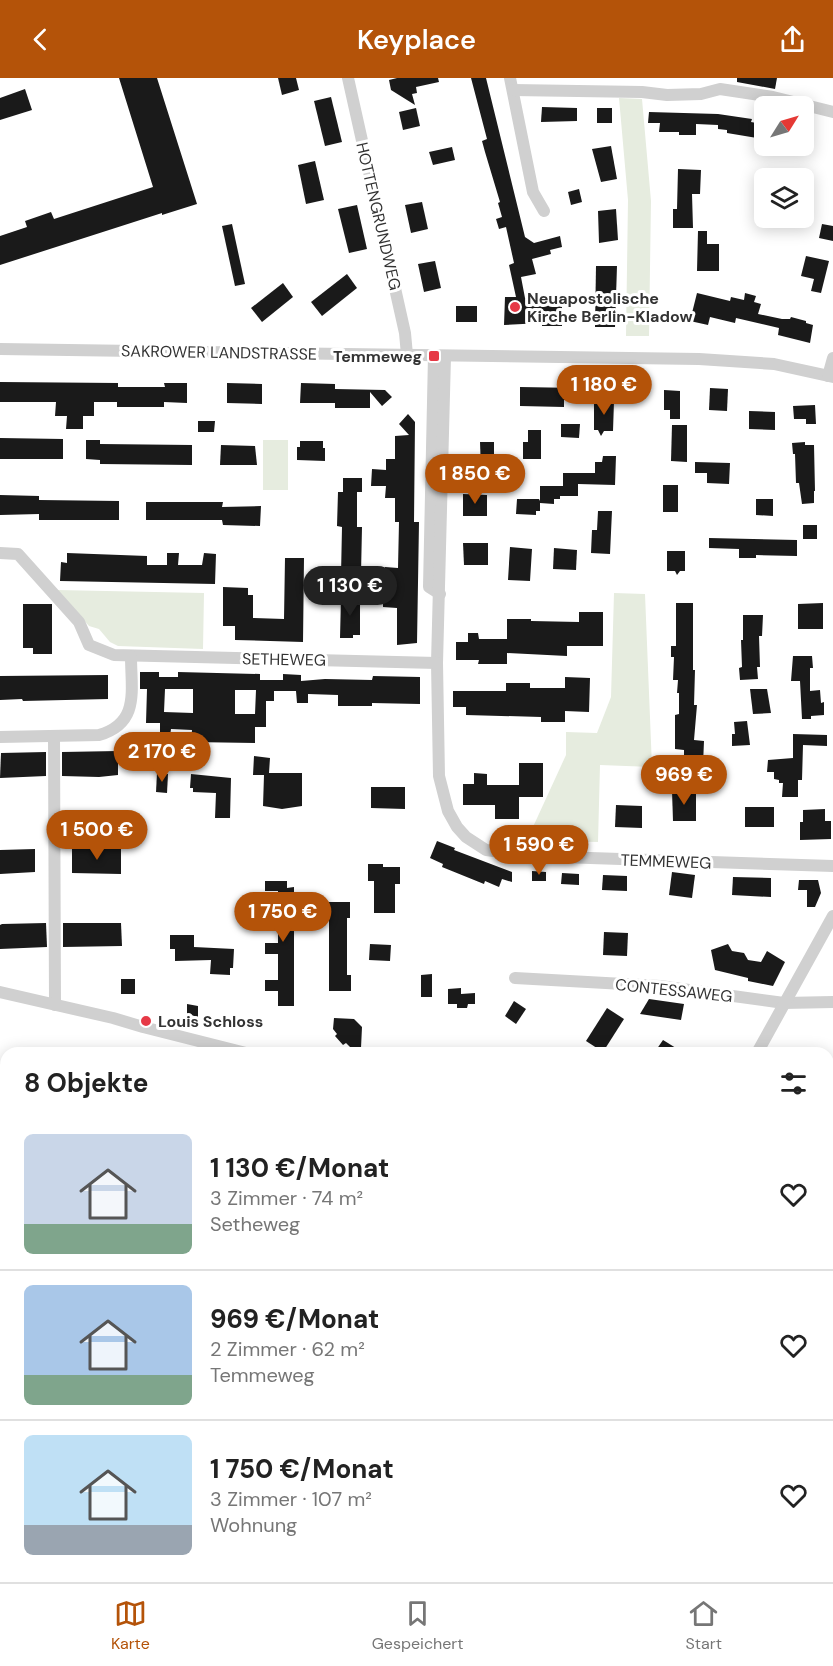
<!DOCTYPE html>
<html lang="de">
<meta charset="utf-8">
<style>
:root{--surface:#fff;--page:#f6f6f6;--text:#222;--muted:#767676;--line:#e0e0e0;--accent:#b45309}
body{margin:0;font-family:"DM Sans",sans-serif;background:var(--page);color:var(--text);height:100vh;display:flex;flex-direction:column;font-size:22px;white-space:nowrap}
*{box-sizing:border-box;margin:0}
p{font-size:20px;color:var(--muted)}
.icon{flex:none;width:33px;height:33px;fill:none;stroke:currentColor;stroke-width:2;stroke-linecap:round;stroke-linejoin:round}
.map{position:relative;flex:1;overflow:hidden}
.side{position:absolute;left:0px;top:969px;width:834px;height:536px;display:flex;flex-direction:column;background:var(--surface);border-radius:18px 18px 0 0;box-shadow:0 3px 15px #0003}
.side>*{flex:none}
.needle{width:39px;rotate:53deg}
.tools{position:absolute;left:754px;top:18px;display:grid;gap:12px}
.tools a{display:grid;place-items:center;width:60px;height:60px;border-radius:9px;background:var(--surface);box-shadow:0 3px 15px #0003;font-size:30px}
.price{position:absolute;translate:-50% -51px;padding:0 14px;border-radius:21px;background:var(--accent);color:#fff;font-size:20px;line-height:39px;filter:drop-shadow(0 2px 3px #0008)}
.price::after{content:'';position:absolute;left:50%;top:36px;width:18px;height:14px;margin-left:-9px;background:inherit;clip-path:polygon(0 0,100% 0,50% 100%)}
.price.selected{background:#222;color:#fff}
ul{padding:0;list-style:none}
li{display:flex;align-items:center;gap:18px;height:150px;padding:0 24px}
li+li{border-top:2px solid var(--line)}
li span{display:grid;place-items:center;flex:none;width:168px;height:120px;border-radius:9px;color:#555}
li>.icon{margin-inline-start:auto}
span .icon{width:72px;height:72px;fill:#fffc;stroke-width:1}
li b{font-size:26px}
h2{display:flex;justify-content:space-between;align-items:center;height:72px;padding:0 24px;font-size:26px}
header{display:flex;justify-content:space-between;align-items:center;height:78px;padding:0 24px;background:var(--accent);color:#fff;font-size:27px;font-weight:600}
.dock{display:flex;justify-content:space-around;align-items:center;height:84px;border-top:2px solid var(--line);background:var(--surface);font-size:16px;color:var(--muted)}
.dock a{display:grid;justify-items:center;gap:3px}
.dock .selected{color:var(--accent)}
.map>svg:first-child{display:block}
.green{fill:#e6ecdf}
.water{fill:#cfe2ee}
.building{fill:#1a1a1a;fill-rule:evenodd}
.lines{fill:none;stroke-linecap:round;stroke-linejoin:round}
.minor{stroke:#d0d0d0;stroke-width:12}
.poi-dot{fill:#e63946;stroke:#fff;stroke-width:2}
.labels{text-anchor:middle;stroke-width:6;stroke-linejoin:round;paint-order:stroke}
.street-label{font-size:16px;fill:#333;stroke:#fff}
.poi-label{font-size:16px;font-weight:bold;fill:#333;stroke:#fff;text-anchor:start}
</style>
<header><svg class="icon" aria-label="back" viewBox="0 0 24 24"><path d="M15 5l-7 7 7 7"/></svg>Keyplace<svg class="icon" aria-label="share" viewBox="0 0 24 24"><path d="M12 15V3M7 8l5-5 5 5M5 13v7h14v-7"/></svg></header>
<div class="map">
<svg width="833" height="1504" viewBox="0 0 833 1504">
<rect width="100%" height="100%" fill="#fff"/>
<g class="green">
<path d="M619 20 642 21 651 123 649 258H626L628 122Z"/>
<rect x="263" y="362" width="25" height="50"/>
<path d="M57 512 204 515 203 571 118 568 110 564 99 551 89 548Z"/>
<path d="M614 515 645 516 652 689 600 687 598 764 527 762 566 677V654L597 655 611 619Z"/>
</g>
<path class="water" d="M0 1103H6V1498H513L516 1504H0Z"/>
<g class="building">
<path d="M119 0H157L197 126 162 137V135L0 187V158L27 149 25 143 51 134 54 141 153 109Z"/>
<path d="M278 0H296L299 12 282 17Z"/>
<path d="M397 0H438L439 4 416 9 417 15 412 16 415 27 391 12 389 2Z"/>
<path d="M471 0H486L525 159 534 165 560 158 562 169 550 172 551 176 532 181 536 196 521 199 525 220 555 222 557 228H562V248H542V245L504 247 505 219H516L509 187 514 185 506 149 499 151 496 141 502 139 498 125 500 124 485 74 482 63 487 61Z"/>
<path d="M737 0H777L775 11 737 4Z"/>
<path d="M25 11 32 32 0 42V20Z"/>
<path d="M331 19 342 64 325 68 314 23Z"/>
<path d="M542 29 577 30V43L541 44Z"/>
<path d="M416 30 420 48 403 52 399 34Z"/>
<rect x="597" y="30" width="15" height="15"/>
<path d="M649 34 718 36 752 41 751 44 762 46 760 57 763 61 727 55V52L718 51V47L696 46V38V57H679V54H659L660 45H648Z"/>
<path d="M611 68 617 101 601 104 592 71Z"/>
<path d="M452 69 455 82 433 87 429 74Z"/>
<path d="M315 83 324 122 306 126 298 87Z"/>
<path d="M678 91 701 92 700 116H692L693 150H673V131H677Z"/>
<path d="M579 111 582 124 571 127 568 114Z"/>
<path d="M422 124 428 151 411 155 405 127Z"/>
<path d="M357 127 367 171 349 175 338 131Z"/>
<path d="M616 131 618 162 599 165 598 133Z"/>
<path d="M232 146 245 206 235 208 222 148Z"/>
<path d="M822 146 833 148V163L819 160Z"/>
<path d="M698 153H707V166H719V193H697Z"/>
<path d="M806 178 829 183 821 215 811 213 814 201 801 198Z"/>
<path d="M435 183 441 210 424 214 418 186Z"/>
<path d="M596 188H617L615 249H595Z"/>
<path d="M347 196 357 210 322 238 311 224Z"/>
<path d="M283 205 293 219 262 244 251 230Z"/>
<path d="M697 215 730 223 731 219 744 222 745 215 756 218 754 224 761 226 758 236 782 241H790L791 239 806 243V245L813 247 810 265 778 257 779 250 736 240 735 245 710 239 708 247 690 243Z"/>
<rect x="456" y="228" width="21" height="16"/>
<path d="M0 304 118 305V309H165L164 305H187V325L164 324V329H117V324H94V338H83V351H66L67 338H55L56 324H0Z"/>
<path d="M227 305 262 306V326L227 325Z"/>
<path d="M301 305 335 306V311L385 312 392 319 382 328 370 314V330H335V325H300Z"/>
<path d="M520 309 578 310V322H564V329L520 328Z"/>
<path d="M710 310 728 311 727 333 709 332Z"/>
<path d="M664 312 680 313V341H670V332H664Z"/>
<path d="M594 323H614L613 353H604L601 358 598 352H594Z"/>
<path d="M815 327 816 346H806V341H794L793 328Z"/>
<path d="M749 333 775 334V352L749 351Z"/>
<path d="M408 336 415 344 414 444H419L417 565 397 567V530L383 529V518H368L369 501H384L385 489 398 490 399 444H395V420H385L386 408H371L372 391 386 392V381H395V358L409 357 399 346Z"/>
<path d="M198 343H215L214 354H198Z"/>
<path d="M561 346H580L579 360 561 359Z"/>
<path d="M672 347H687V384L671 383Z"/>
<path d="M528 352H541V381H523V364H528Z"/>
<path d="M0 360 63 361V381H0Z"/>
<path d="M86 362H100V366L192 367V387L100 386V382L86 381Z"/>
<path d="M300 363H323V370H325V383L297 382V369H300Z"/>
<path d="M480 364H494V393L481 392Z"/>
<path d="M805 364V367H814L815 413H814V425L802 426 799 405H796L795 376H793L792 365Z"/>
<path d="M221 367 255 368 257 387H220Z"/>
<path d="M603 378H616L615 407 578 406V418H560V421H554V426L540 425V433H536V437L516 436 517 421H539L540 423V408H563V395H595V384H602Z"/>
<path d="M695 384 730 385 729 406 707 405V395H695Z"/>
<path d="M343 400H362V414H357V449H362L361 496 341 497 342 449 337 448 338 414H343Z"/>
<rect x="663" y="407" width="15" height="27"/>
<path d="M463 416 487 417V438H463Z"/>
<path d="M0 417 39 418V422L119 423V442H39V436L0 437Z"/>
<path d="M756 421H773V438L756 437Z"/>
<path d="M146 424H223L222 429 261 428 260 448 223 447 222 442H146Z"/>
<path d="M598 433H612L610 476 591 475 592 452H597Z"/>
<rect x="803" y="447" width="14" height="14"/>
<path d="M709 460 797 462V478L756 477V480H739V471L709 470Z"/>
<path d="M463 465H488V487H464Z"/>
<path d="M510 469 532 471 530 503 508 502Z"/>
<path d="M554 470 577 472 576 492 553 491Z"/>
<path d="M667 473H685V493H680L677 497 675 493H667Z"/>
<path d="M67 475 147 478V487H167V475H179L178 487H202L204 475 216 476 215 506 60 503 61 484 67 485Z"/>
<path d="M285 480H304L303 564 235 562V548H223V509L248 510V517H253V540L284 541Z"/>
<path d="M341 519 360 520V557H353V560H340Z"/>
<path d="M676 525H693V592H695L694 627H697L694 662 704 663 703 687 684 686V672L675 671V637L679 636V615H677L678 602H673L674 579H671V568H676Z"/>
<path d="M823 525V551H798V526Z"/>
<path d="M23 526H52V576H33V570H23Z"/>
<path d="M579 534H603V568H567V578L507 575V586H478L479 582H456V564H468V555H478L479 561H507V541H531V543L579 544Z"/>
<path d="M743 537H763L762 558H759L760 589H757L758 601 740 602 739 590 742 589 741 562H743Z"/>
<path d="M793 578H812L813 590H810V613L820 612 821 625 824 624V637L811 638V641H802L800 603H791Z"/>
<path d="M140 594H159V599H178V594L260 596V602H283V596L301 597V603L325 601 372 602 373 598 420 599V626L372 625V628H338V617L308 616V625H297L296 613H274V623H266V649H255V665L191 664 192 652 171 651 170 658 160 657V645H146L147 611H140ZM165 611H193V635L164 634ZM235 612H256L255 636H235Z"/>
<path d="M108 597V621L23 623 22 621 0 622V598Z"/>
<path d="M565 599 590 600 589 634 565 633V644H541V639L466 637V629H453V613H506V605H530V610H565Z"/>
<path d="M750 611H767L771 635 753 636Z"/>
<path d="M747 643 750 667 732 668V656H735L734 644Z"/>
<path d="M793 656 827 657V668L803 667 802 702H798V719H782L783 705H779V702L774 701V694H767L768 682 793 680Z"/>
<path d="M118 673V697L99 699 62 698V674Z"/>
<path d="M46 674V698L0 700 1 675Z"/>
<path d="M254 678 270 680 269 695H302V728L282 731 263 728 264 697H253Z"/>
<path d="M519 685H543V719H519V741H495V727H463V706H474V695L487 696V707H519Z"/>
<path d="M157 695 168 696 167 715 156 714Z"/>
<path d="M191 696 231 700 230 740H215L216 715 193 714V710H190Z"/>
<path d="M371 709H405V731L371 730Z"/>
<path d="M672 713H696V743H673Z"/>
<path d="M616 727 642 728V750L615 749Z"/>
<rect x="745" y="729" width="29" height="20"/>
<path d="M825 731V743H831V761L800 762V744H803V732Z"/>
<path d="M437 763 455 770 454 772 512 794V804L502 801 499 809 485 803 484 806 442 789 443 786 430 780Z"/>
<path d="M35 771V794L0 796V772Z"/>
<path d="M72 771H121V796L72 795Z"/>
<path d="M368 786H383V789H400V806H395V835H374V803H368Z"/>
<path d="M532 793 546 794V803H532Z"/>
<path d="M672 794 695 797 692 820 669 817Z"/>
<path d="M562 795 579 796V807L561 806Z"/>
<path d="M603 797 627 798V813L602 812Z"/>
<path d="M733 799 771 800V819L732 817Z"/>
<path d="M799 802H818L821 815 815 829H807V812H798Z"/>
<path d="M265 803H287V810L294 809V928H278V913H265V902H278V876H265V865H278V845H265V834H278V813H265Z"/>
<path d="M329 824H350V840H347V897H351V913H329Z"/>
<path d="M46 845 47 869 0 871V847L2 846Z"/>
<path d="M63 845H121L122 868 63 869Z"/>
<path d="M604 854 628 855 627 878 603 877Z"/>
<path d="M170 857H194V869L234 871 233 890H230V897L210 896 211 882 175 883V871H170Z"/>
<path d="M370 866 391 867 390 883 369 882Z"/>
<path d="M728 866 732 873 744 875 748 882 761 884 767 873 785 884 773 908 748 903V900L715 892 711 872Z"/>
<path d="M432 896V919H421V897Z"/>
<rect x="121" y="901" width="14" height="15"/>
<path d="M461 910V916L475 915V926H468L467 930H457V926H448V911Z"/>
<path d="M649 921 684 926 681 942 640 936Z"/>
<path d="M514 923 526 931 516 946 505 938Z"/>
<path d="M187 926 198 928V939L187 936Z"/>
<path d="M607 930 624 941 603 974 586 963Z"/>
<path d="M334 940 354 941 362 949 361 970 350 969 346 965 343 967 335 958 337 956 333 951Z"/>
<path d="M663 962 684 975H654Z"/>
</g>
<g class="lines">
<g class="minor">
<path d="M348 0 405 255 407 277"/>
<path d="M510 0 533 114 544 133"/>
<path d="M513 12 642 14 667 17 701 16 720 11 773 19 833 34"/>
<path d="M0 271 699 281 774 286 833 299"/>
<path d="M434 278 429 509 440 516"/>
<path d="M445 278 437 585 439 698 448 733 457 749 466 759 486 772 530 778 833 788"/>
<path d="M828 298 833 280"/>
<path d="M0 475 18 476 79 544 89 567 114 577 437 585"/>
<path d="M54 658 55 927"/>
<path d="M0 659 99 657C140 645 131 613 131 578"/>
<path d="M515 900 660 908 784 925 833 924"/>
<path d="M0 914 113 940 143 949 246 975"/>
<path d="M757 975 833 838"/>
<path d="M828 1183 833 1184"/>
<path d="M553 1498 557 1504"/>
</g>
</g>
<g class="poi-dot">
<circle cx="515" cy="229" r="6"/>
<rect x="428" y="272" width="12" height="12" rx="3"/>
<circle cx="146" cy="943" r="6"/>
</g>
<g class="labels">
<g class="street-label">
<text transform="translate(379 138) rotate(77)" y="6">HOTTENGRUNDWEG</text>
<text transform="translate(219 274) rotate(1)" y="6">SAKROWER LANDSTRASSE</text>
<text transform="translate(284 581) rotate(1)" y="6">SETHEWEG</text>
<text transform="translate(666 783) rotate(2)" y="6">TEMMEWEG</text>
<text transform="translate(674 912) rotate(6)" y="6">CONTESSAWEG</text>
</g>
<g class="poi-label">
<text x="527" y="226">Neuapostolische<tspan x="527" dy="18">Kirche Berlin-Kladow</tspan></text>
<text x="422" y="284" text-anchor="end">Temmeweg</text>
<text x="158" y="949">Louis Schloss</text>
</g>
</g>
</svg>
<div class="tools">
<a><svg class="needle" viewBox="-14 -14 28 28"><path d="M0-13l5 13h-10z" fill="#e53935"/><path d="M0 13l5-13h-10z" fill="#767676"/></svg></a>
<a><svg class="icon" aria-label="layers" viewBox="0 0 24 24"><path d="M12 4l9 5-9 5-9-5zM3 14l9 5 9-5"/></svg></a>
</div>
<b class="price" style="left:604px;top:338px">1 180 €</b>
<b class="price" style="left:475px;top:427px">1 850 €</b>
<b class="price selected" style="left:350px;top:539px">1 130 €</b>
<b class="price" style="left:162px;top:705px">2 170 €</b>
<b class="price" style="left:684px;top:728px">969 €</b>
<b class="price" style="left:97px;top:783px">1 500 €</b>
<b class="price" style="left:539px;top:798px">1 590 €</b>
<b class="price" style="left:283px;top:865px">1 750 €</b>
<section class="side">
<h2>8 Objekte<svg class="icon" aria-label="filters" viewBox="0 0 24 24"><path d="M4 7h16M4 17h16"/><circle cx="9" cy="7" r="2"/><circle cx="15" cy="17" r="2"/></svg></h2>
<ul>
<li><span style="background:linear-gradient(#c9d6e8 75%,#7fa58c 0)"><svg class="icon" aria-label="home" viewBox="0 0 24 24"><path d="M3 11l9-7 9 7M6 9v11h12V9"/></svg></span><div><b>1 130 €/Monat</b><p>3 Zimmer · 74 m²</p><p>Setheweg</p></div><svg class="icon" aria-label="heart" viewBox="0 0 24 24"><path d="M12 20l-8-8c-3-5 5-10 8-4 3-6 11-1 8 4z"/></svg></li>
<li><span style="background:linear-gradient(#a9c7e8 75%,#7fa58c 0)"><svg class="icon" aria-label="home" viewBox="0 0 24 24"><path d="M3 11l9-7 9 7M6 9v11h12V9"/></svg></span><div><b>969 €/Monat</b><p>2 Zimmer · 62 m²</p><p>Temmeweg</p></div><svg class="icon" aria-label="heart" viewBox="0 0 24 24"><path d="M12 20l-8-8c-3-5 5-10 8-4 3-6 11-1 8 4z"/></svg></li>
<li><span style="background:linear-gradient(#bfe0f5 75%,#9aa5b1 0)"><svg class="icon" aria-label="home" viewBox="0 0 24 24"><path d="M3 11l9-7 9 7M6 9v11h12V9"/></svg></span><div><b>1 750 €/Monat</b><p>3 Zimmer · 107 m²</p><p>Wohnung</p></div><svg class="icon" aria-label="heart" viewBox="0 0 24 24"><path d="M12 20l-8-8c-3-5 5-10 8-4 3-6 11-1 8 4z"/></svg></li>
</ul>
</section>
</div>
<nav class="dock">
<a class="selected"><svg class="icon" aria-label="map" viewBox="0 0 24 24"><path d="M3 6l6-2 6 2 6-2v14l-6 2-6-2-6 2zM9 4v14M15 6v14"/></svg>Karte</a>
<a><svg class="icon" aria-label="saved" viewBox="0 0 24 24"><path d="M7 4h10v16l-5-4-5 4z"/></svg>Gespeichert</a>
<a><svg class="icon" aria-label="home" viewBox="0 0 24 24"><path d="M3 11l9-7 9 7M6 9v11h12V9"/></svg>Start</a>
</nav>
